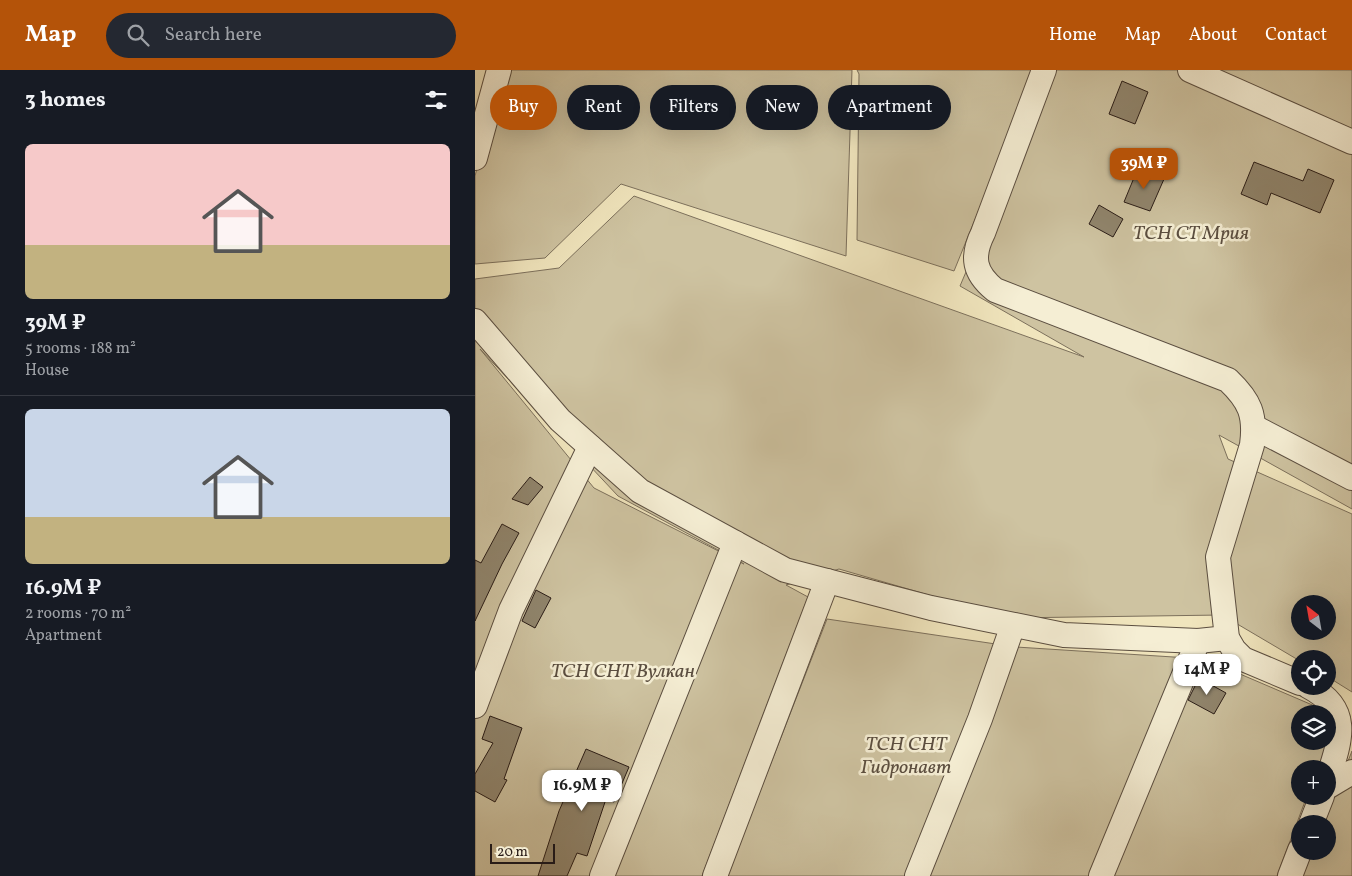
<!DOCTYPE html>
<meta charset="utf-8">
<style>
:root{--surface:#171b24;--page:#242831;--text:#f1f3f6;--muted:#9ea1a6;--line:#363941;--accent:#b45309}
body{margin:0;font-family:Vollkorn,serif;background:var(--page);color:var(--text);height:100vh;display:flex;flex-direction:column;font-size:19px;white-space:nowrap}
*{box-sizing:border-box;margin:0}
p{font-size:16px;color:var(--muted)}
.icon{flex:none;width:28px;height:28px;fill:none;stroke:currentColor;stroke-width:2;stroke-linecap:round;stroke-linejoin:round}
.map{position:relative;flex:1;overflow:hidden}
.sheet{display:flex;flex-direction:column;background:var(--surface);width:475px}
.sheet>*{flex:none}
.guide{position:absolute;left:15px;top:15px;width:475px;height:45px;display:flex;gap:10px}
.needle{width:32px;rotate:329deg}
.tools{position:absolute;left:816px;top:525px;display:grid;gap:10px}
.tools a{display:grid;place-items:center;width:45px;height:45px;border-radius:50%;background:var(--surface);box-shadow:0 5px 20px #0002;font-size:25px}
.scale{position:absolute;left:15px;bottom:12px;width:65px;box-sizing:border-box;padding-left:5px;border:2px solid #291c17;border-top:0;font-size:14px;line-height:18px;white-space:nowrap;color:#291c17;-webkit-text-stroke:4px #f5eed4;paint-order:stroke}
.price{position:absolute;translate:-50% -42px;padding:0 11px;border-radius:10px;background:#fff;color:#222;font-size:16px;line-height:32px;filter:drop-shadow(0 1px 2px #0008)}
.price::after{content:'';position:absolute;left:50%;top:30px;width:15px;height:11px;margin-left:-8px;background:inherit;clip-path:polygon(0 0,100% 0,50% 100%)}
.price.on{background:var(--accent);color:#fff}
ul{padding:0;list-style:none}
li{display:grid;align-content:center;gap:10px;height:265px;padding:0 25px}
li+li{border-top:1px solid var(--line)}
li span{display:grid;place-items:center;height:155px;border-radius:8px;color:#555}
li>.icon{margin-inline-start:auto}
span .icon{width:90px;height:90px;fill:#fffc;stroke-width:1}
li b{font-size:21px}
h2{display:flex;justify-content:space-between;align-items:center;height:60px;padding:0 25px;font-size:21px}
.pill{padding:0 18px;border-radius:22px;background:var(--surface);box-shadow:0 5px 20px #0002;font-size:18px;line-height:45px}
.pill.on{background:var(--accent);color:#fff}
header{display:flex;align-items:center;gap:30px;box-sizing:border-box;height:70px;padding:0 25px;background:var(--accent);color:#fff}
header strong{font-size:24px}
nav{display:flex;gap:28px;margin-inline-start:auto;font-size:18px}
.search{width:350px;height:45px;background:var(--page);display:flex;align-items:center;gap:12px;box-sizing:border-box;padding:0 18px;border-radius:28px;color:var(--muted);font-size:19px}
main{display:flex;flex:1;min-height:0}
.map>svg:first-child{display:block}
.green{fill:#cec3a1;stroke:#7c705c;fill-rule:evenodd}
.building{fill:#90856d;stroke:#291c17}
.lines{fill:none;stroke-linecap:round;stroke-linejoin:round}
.minor-casing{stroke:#5b4e40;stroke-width:26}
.minor{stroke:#f5eed4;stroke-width:24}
.labels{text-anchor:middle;stroke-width:5;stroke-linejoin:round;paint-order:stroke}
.park-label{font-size:20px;font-style:italic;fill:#5b4e40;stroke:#f5eed4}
</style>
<header>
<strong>Map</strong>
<div class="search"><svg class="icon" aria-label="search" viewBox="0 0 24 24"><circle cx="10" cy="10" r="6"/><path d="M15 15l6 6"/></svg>Search here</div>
<nav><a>Home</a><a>Map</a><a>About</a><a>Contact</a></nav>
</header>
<main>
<section class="sheet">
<h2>3 homes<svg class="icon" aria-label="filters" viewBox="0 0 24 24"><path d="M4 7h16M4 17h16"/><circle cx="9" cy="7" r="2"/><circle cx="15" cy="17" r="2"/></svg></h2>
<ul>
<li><span style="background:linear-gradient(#f6c9c9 65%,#c2b280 0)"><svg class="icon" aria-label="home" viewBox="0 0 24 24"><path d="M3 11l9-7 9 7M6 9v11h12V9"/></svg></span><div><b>39M ₽</b><p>5 rooms · 188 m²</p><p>House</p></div></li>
<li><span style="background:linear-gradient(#c9d6e8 70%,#c2b280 0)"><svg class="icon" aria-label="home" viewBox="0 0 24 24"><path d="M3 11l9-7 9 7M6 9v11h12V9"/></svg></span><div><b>16.9M ₽</b><p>2 rooms · 70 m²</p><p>Apartment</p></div></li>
</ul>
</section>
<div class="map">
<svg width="877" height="806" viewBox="0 0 877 806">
<rect width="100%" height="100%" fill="#f0e5bd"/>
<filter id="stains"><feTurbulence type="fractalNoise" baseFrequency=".004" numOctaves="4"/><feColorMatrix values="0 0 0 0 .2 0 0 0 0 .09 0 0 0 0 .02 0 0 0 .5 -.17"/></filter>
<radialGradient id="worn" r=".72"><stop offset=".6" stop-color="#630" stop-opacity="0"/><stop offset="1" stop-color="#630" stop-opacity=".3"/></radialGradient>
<g class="green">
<path d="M28 0H377L371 186 146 114 70 188 0 194V106Z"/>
<path d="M382 0H561L479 201 382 170 384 4Z"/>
<path d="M577 0H877V439L744 365 753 389 877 444V622L853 607 852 589H825V591L747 545 533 548 364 499 311 515 333 527 227 806H0V209L84 198 159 126 609 287 485 216ZM5 279 143 426 269 494 119 418ZM825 534H852V561H825Z"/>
<path d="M352 549 541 577 730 589 863 646 843 699H825V726H832L802 806H252ZM825 644H852V671H825Z"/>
<path d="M877 681V806H827L837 781H852V754H848Z"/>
</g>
<g class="building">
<path d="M647 11 673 22 660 54 634 44Z"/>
<path d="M779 92 828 111 833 99 859 110 845 143 796 123 792 135 766 124Z"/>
<path d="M663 98 689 109 675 141 649 132Z"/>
<path d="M624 135 648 149 638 167 614 154Z"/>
<path d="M55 407 68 417 53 435 37 429Z"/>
<path d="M27 454 44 463 27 494 0 551V490L6 493Z"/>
<path d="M61 520 76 528 60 558 47 551Z"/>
<path d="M724 608 751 623 739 644 713 630Z"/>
<path d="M15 646 47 658 29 709 32 710 20 732 0 721V704L18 673 7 669Z"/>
<path d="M111 679 154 697 139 732 131 729 112 786 102 783 92 806H63L84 741Z"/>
</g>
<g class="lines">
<g class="minor-casing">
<g id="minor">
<path d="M569 0 508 163C496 187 499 203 520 220L753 310C775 331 781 345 777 375L743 487 752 568 759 580 768 589 825 613"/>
<path d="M715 0 877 72"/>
<path d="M0 88 24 0"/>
<path d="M0 251 85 350 165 421 310 500 456 538 589 565 723 571 752 568"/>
<path d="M779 357 877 408"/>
<path d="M833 616C877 639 866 669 852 711"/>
<path d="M0 636 36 540 115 377"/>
<path d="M852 717 877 702"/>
<path d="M836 754 847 726"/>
<path d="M127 806 260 473"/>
<path d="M240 806 352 511"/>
<path d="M442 806 505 649 538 555"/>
<path d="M626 806 723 571"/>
<path d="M815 806 825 780"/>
</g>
</g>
<use href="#minor" class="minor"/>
</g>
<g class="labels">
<g class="park-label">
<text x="716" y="169">ТСН СТ Мрия</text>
<text x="148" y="607">ТСН СНТ Вулкан</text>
<text x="431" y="680">ТСН СНТ<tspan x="431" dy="23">Гидронавт</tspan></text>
</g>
</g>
<rect width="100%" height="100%" filter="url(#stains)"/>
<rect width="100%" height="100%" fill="url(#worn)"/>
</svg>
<div class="tools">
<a><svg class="needle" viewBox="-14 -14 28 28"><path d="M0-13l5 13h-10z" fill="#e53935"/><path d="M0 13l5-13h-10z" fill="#9ea1a6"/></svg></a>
<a><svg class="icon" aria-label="locate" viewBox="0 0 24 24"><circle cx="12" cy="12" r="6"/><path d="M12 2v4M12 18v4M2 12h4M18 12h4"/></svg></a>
<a><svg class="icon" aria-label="layers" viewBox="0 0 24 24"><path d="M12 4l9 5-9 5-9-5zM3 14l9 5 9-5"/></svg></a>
<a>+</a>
<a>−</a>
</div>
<div class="scale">20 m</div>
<b class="price on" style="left:669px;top:120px">39M ₽</b>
<b class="price" style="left:732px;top:626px">14M ₽</b>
<b class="price" style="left:107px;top:742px">16.9M ₽</b>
<div class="guide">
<a class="pill on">Buy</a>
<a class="pill">Rent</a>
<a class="pill">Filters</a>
<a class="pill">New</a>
<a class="pill">Apartment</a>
</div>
</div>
</main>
